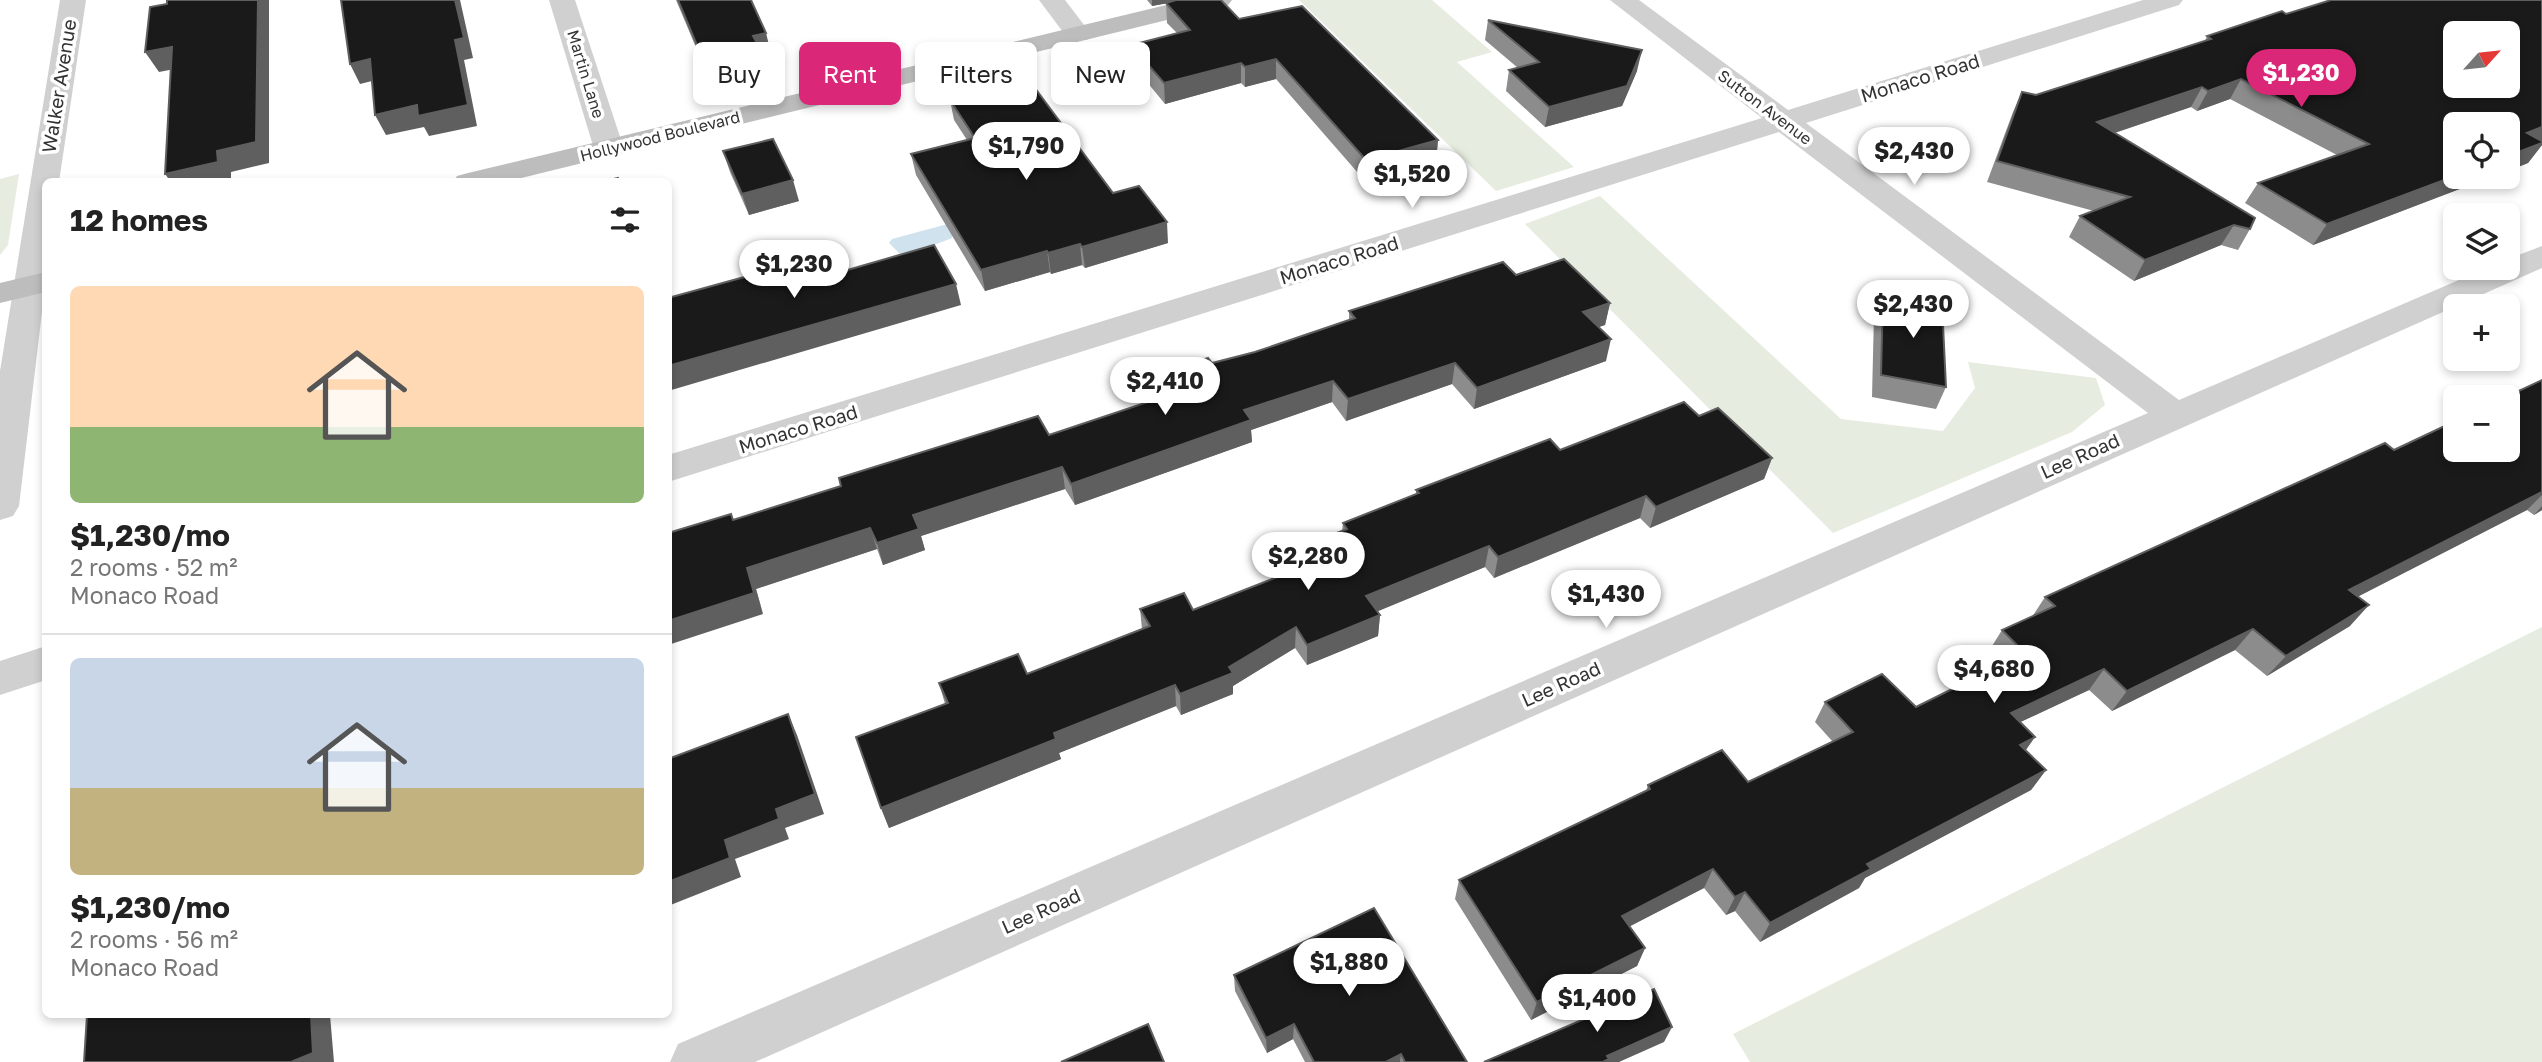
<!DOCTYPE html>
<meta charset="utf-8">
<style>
:root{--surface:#fff;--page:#f6f6f6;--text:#222;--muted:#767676;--line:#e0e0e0;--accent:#db2777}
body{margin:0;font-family:"Golos Text",sans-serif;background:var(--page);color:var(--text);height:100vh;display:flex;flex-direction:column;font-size:26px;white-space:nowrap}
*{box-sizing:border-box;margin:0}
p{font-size:23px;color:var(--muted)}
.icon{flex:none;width:38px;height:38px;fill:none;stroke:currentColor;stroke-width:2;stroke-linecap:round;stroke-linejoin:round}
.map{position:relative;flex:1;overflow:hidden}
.sheet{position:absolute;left:42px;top:178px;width:630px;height:840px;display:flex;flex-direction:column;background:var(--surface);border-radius:10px;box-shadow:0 4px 10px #0003}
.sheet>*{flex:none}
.guide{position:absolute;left:693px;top:42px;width:665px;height:63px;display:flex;gap:14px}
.needle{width:46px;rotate:63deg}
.tools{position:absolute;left:2443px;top:21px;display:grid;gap:14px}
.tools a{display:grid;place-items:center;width:77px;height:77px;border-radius:10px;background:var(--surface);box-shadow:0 4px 10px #0003;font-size:35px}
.price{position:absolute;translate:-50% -60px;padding:0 16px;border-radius:24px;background:#fff;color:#222;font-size:23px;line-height:46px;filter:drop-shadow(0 2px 4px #0008)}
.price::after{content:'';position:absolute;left:50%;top:42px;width:21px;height:16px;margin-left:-10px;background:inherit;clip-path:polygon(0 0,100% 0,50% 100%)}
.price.on{background:var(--accent);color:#fff}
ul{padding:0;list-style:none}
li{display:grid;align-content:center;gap:14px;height:371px;padding:0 28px}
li+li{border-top:2px solid var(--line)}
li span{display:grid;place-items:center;height:217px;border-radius:10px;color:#555}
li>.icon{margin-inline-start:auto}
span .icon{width:126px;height:126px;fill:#fffc;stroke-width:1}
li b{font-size:30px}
h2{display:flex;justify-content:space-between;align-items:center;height:84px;padding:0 28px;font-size:30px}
.tag{padding:0 24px;border-radius:10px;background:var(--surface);box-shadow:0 4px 10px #0003;font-size:24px;line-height:63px}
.tag.on{background:var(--accent);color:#fff}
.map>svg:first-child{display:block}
.green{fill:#e6ecdf}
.water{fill:#cfe2ee}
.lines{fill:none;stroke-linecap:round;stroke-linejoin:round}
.street{fill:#d0d0d0;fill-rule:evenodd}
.secondary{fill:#bdbdbd;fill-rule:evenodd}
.wall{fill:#8c8c8c;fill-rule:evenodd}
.shaded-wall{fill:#5f5f5f}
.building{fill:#1a1a1a;stroke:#5f5f5f;stroke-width:2;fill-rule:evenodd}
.labels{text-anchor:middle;stroke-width:7;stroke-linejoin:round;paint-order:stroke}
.far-street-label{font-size:16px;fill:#333;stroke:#fff}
.street-label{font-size:19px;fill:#333;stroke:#fff}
</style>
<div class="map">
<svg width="2542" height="1062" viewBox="0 0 2542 1062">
<rect width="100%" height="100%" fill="#fff"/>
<g class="green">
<path d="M1299 0H1432L1492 52 1457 62 1574 167 1496 191Z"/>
<path d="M19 174 8 245 0 255V179Z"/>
<path d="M1600 196 1841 419 1943 431 1975 388 1968 362 2096 378 2105 405 2072 432 1833 533 1525 224Z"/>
<path d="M2542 627V1062H1750L1733 1034Z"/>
</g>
<path class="water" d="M955 222 952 238 903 257 889 243 892 239Z"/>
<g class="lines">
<g class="street">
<path d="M60 0H86L59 182H46V278L19 506 13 516 0 520V371Z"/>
<path d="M549 0H575L624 149 619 155 609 158 599 155 594 149Z"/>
<path d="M1039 0H1065L1091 34 1087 40H1069Z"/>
<path d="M1610 0H1639L1788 110 2143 0H2183L2179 5 1806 123 2179 400 2487 268H2508V259L2542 246V268L755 1062H670L678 1044 2148 413 1779 132 668 482V455L1762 118Z"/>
<path d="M46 646V680L0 695V661Z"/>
</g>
<g class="secondary">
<path d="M1187 0H1232L1228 5 505 182H453L457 176 468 173Z"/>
<path d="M46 272V292L0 303V283Z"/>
</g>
</g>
<g class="wall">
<path d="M676 0H751L771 53 761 56 763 63 708 76Z"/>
<path d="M1147 0H1221L1239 19 1438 140 1436 161 1365 181 1276 79 1245 87 1241 83 1165 104 1133 65 1131 45 1177 33 1167 23 1166 3 1152 6Z"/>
<path d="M2331 0H2542V145L2528 163 2508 171V124H2455V177H2491L2313 245 2245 203 2258 183 2337 155 2230 99 2197 111 2191 107 2115 133 2255 218 2250 229 2238 250 2221 245 2134 281 2069 237 2080 216 2094 211 1987 182 2013 112 2022 92 2036 95 2205 41 2207 36 2282 11 2286 14ZM2455 33H2508V86H2455Z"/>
<path d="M1488 20 1637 71 1622 106 1545 127 1506 91 1509 70 1518 68 1485 40Z"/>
<path d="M950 100 1113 193 1168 243 1085 268 1082 265 1051 274 1050 272 985 291 916 175 911 154 967 140 954 120Z"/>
<path d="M723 151 799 201 749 215 730 172Z"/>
<path d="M1516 275 1610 303 1605 325 1598 327 1606 361 1474 409 1452 384 1346 421 1332 402 1251 430 1252 442 1075 505 1065 489 921 536 925 550 883 565 877 549 756 589 763 614 731 514 734 520 1049 435 1142 404 1140 384 1164 376 1163 373 1212 363 1255 352 1349 320V311Z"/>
<path d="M1883 293 1946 387 1936 409 1872 397 1874 314Z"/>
<path d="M2542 380V510L2534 515 2527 510 2358 596 2350 626 2267 676 2235 650 2112 711 2089 690 2020 722 2026 750 2046 770 2031 790 1865 878 1859 888 1760 942 1735 911 1726 915 1704 888 1630 926 1645 948 1637 966 1531 1020 1455 899 1459 880 1646 791 1648 785 1748 782 1833 742 1815 722 1825 702 1916 707 2002 664 1989 651 2002 630 2032 617 2045 597 2394 450Z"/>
<path d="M1699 416 1772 458 1764 479 1650 528 1640 518 1494 578 1485 567 1377 611 1380 615 1378 636 1307 665 1295 648 1233 686V694L1181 715 1176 706 1059 753 1061 759 889 828 881 808 945 704 939 683 1027 674 1142 629 1140 609 1193 610 1319 561V540L1342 531 1343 523 1416 495V490L1560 450Z"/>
<path d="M1234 975 1467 1062H1305L1293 1039 1267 1053 1235 991Z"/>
</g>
<g class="shaded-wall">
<path d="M258 0H269V163L231 172V182H171L165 174 217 151Z"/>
<path d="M455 0H460L473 58 464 60 477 126 429 136 424 127 386 135 375 115 455 40Z"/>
<path d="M1152 0H1186L1152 6Z"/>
<path d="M766 33 771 53 761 56 763 63 708 76 701 55 753 36Z"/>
<path d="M172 47 185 67 159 72 145 52Z"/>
<path d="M1642 50 1637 71 1622 106 1545 127 1549 107Z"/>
<path d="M370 59 380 79 360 84 350 64Z"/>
<path d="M1276 59V79L1245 87V67Z"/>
<path d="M1241 63V83L1165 104 1164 83Z"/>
<path d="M2241 79 2230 99 2197 111 2208 91Z"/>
<path d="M2202 87 2191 107 2087 142 2097 122Z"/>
<path d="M2542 127V141L2527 133Z"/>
<path d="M1438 140 1436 161 1365 181 1366 160Z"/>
<path d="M2542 143V145L2528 163 2508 171V156Z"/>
<path d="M2455 176V177H2491L2313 245 2327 224Z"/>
<path d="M793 180 799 201 749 215 742 194Z"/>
<path d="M1167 222 1168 243 1085 268 1082 247Z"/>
<path d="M2234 225 2221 245 2134 281 2145 260Z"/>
<path d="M1080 244 1082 265 1051 274 1048 253Z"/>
<path d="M1047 251 1050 272 985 291 981 270Z"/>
<path d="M956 284 961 305 668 391V366Z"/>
<path d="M1610 303 1605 325 1579 334 1583 312Z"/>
<path d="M1611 339 1606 361 1474 409 1477 388Z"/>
<path d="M1455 363 1452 384 1346 421 1348 399Z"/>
<path d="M1333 381 1332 402 1251 430 1252 442 1075 505 1071 484 1244 410Z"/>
<path d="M1772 458 1764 479 1650 528 1656 507Z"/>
<path d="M1062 467 1065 489 921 536 925 550 883 565 877 543 913 515Z"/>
<path d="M2542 492V495L2527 510 2330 611 2349 590Z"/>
<path d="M1646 496 1640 518 1494 578 1498 557Z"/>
<path d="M2542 506V510L2534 515Z"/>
<path d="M870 528 877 549 756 589 763 614 668 645V621L747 568Z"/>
<path d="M1489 546 1485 567 1364 617 1366 596Z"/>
<path d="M2369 605 2350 626 2267 676 2286 656Z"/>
<path d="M1380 615 1378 636 1307 665V645Z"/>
<path d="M1296 627 1295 648 1233 686V694L1181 715 1180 694 1229 667Z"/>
<path d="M2253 629 2235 650 2112 711 2127 691Z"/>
<path d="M2104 669 2089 690 1997 733 2011 713Z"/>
<path d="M1175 685 1176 706 1059 753 1061 759 889 828 881 808 1054 733Z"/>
<path d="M788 714 797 735 824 814 785 828 789 839 735 859 741 877 668 906V882L725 840 776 809Z"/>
<path d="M2035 737 2021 757 2020 745Z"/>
<path d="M2046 770 2031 790 1865 878 1859 888 1760 942 1770 923 1867 864Z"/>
<path d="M1713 869 1704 888 1615 934 1622 916Z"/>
<path d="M1745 892 1735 911 1726 915 1735 897Z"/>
<path d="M1645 948 1637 966 1531 1020 1537 1002Z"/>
<path d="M311 1015H330L334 1062H291Z"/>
<path d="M1294 1024 1293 1039 1267 1053 1266 1038Z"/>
<path d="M1672 1027 1664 1042 1619 1062H1603L1607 1056Z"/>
<path d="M1401 1054 1400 1062H1386Z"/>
</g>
<g class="building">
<path d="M167 0H258L256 142 217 151 218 162 165 174 172 47 145 52 150 7 167 4Z"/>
<path d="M341 0H455L464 38 455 40 468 105 418 116 417 105 375 115 370 59 350 64Z"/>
<path d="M678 0H751L766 33 753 36 757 43 701 55Z"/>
<path d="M1176 0H1221L1239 19 1302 6 1438 140 1366 160 1276 59 1245 67 1241 63 1164 83 1131 45 1190 30 1166 3Z"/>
<path d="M2331 0H2542V127L2527 133 2542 141V143L2508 156V124H2455V176L2327 224 2258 183 2369 144 2241 79 2208 91 2202 87 2097 122 2255 218 2250 229 2234 225 2145 260 2080 216 2130 197 1997 161 2022 92 2036 95 2211 39 2207 36 2282 11 2286 14ZM2455 33H2508V86H2455Z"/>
<path d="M1488 20 1642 50 1627 86 1549 107 1509 70 1539 62Z"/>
<path d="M1029 80 1113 193 1139 186 1167 222 1082 247 1080 244 1048 253 1047 251 981 270 911 154 975 138 950 100Z"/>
<path d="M773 139 793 180 742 194 723 151Z"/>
<path d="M618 178 620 182H601Z"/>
<path d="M934 245 956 284 668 366V298L828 254 837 273Z"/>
<path d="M1564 259 1610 303 1583 312 1611 339 1477 388 1455 363 1348 399 1333 381 1244 410 1251 420 1071 484 1062 467 913 515 919 529 877 543 870 528 747 568 754 593 668 621V533L731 514 733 520 841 486 839 478 1038 416 1049 435 1151 401 1140 384 1165 376 1163 373 1208 358 1212 363 1255 352 1355 318 1349 311 1503 262 1516 275Z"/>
<path d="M1883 293 1942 304 1946 387 1881 375Z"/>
<path d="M2542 380V492L2349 590 2369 605 2286 656 2253 629 2127 691 2104 669 2011 713 2035 737 2020 745 2046 770 1867 864 1871 869 1770 923 1745 892 1735 897 1713 869 1622 916 1645 948 1537 1002 1459 880 1650 789 1648 785 1722 750 1748 782 1853 732 1825 702 1882 674 1916 707 2025 653 2002 630 2055 606 2045 597 2385 443 2394 450 2455 421V450H2508V397H2506Z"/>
<path d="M1684 402 1699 416 1718 408 1772 458 1656 507 1646 496 1498 557 1489 546 1366 596 1380 615 1307 645 1296 627 1229 667 1233 673 1180 694 1175 685 1054 733 1056 739 881 808 856 737 948 703 939 683 1018 654 1027 674 1150 626 1140 609 1184 593 1193 610 1331 556 1319 540 1347 529 1343 523 1419 493 1416 490 1550 439 1560 450Z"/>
<path d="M788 714 815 794 776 809 779 819 725 840 730 858 668 882V759Z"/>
<path d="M1374 908 1467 1062H1405L1401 1054 1386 1062H1314L1294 1024 1266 1038 1234 975Z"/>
<path d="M1654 989 1672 1027 1607 1056 1609 1059 1603 1062H1484Z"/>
<path d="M87 1015H311L313 1053 291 1062H84Z"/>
<path d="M1148 1024 1164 1062H1061Z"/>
</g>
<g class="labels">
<g class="far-street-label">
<text transform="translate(586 74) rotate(73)" y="6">Martin Lane</text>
<text transform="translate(1765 107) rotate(37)" y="6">Sutton Avenue</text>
<text transform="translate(660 136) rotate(-14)" y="6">Hollywood Boulevard</text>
</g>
<g class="street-label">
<text transform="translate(1920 78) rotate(-17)" y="7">Monaco Road</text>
<text transform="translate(59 86) rotate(-81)" y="7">Walker Avenue</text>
<text transform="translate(1339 260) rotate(-17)" y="7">Monaco Road</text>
<text transform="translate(798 429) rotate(-17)" y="7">Monaco Road</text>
<text transform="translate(2080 456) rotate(-24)" y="7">Lee Road</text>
<text transform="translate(1561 684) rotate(-24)" y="7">Lee Road</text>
<text transform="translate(1041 911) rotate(-24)" y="7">Lee Road</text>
</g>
</g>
</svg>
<div class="tools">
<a><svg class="needle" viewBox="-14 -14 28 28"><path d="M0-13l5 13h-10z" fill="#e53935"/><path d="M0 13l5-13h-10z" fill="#767676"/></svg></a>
<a><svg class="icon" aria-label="locate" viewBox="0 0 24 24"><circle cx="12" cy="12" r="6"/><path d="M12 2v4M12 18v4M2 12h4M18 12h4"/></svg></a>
<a><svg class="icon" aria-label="layers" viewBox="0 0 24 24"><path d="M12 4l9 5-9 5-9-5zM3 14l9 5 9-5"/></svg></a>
<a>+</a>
<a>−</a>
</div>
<b class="price on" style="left:2301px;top:109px">$1,230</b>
<b class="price" style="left:1026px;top:182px">$1,790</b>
<b class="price" style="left:1914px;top:187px">$2,430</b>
<b class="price" style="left:1412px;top:210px">$1,520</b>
<b class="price" style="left:794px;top:300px">$1,230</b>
<b class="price" style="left:1913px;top:340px">$2,430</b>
<b class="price" style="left:1165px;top:417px">$2,410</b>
<b class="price" style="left:1308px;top:592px">$2,280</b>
<b class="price" style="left:1606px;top:630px">$1,430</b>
<b class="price" style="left:1994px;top:705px">$4,680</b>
<b class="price" style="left:1349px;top:998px">$1,880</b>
<b class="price" style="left:1597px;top:1034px">$1,400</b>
<div class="guide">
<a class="tag">Buy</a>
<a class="tag on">Rent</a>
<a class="tag">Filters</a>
<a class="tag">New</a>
</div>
<section class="sheet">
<h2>12 homes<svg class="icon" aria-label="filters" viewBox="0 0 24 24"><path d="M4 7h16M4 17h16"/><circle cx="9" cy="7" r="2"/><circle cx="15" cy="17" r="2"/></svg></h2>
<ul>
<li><span style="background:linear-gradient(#ffd9b3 65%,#8fb573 0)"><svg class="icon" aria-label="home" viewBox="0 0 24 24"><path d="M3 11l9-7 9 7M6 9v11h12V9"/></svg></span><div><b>$1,230/mo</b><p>2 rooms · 52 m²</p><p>Monaco Road</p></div></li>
<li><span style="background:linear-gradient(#c9d6e8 60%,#c2b280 0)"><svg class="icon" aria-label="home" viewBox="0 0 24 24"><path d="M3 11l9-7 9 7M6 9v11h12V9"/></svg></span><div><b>$1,230/mo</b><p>2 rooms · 56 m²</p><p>Monaco Road</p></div></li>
</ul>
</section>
</div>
